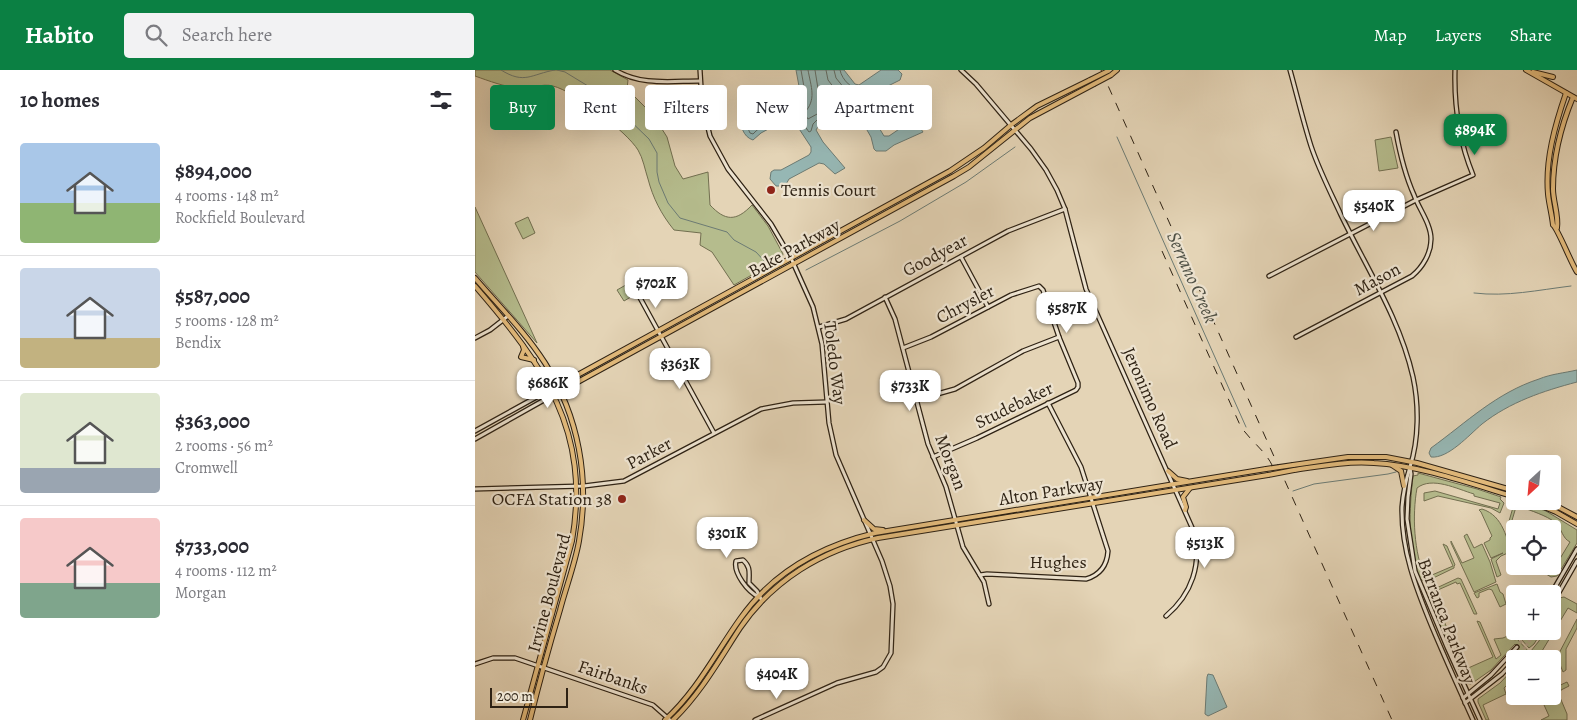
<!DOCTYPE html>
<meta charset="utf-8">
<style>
:root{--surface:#fff;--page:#f2f2f3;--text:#2b2b33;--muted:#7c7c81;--line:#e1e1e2;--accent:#0b8043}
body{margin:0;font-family:Alegreya,serif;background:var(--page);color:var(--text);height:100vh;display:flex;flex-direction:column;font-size:19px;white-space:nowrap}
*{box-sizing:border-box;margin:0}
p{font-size:16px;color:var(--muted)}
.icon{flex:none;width:28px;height:28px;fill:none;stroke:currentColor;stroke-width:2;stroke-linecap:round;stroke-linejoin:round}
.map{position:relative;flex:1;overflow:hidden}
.drawer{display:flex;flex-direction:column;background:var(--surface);width:475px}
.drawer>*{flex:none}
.guide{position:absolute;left:15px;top:15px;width:475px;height:45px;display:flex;gap:10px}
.needle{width:32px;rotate:206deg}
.buttons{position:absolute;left:1031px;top:385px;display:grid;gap:10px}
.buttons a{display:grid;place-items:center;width:55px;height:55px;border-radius:5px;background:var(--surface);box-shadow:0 5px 20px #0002;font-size:25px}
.scale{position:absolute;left:15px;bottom:12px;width:78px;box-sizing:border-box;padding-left:5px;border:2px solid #2e2214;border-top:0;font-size:14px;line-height:18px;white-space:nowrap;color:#2e2214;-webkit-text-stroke:4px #ede3d0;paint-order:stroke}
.price{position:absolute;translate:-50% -42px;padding:0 11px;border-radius:10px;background:#fff;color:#222;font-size:16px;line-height:32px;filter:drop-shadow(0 1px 2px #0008)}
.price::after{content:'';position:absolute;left:50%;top:30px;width:15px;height:11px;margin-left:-8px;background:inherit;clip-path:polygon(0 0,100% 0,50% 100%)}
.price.current{background:var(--accent);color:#fff}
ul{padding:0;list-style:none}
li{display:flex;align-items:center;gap:15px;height:125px;padding:0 20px}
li+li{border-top:1px solid var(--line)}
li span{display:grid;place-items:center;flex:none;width:140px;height:100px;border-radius:5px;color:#555}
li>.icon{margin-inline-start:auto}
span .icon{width:60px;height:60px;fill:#fffc;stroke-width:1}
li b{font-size:21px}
h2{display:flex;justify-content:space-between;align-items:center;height:60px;padding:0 20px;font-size:21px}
.pill{padding:0 18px;border-radius:5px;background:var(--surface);box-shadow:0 5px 20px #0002;font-size:18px;line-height:45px}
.pill.current{background:var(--accent);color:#fff}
header{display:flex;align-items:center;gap:30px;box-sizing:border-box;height:70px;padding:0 25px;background:var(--accent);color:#fff}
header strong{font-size:24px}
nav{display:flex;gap:28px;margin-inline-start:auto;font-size:18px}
.search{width:350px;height:45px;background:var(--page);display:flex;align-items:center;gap:12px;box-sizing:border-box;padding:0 18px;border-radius:5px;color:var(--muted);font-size:19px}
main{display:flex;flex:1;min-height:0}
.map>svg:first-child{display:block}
.green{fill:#b5bc8d;stroke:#726f50}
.water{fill:#96b7b4;stroke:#6c7b74}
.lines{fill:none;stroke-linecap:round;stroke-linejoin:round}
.shore{stroke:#626c64;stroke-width:1}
.stream{stroke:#6c7b74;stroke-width:1}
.secondary-tunnel{stroke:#c0b096;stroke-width:3;stroke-dasharray:3 1.5;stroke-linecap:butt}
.secondary-casing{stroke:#2e2214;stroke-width:5.5}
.primary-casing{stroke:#2e2214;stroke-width:6}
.secondary{stroke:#ede3d0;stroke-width:3}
.primary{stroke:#e2ba7b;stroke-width:4}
.rail{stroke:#2e2214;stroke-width:1;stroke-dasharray:9 9;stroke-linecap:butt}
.primary-bridge-casing{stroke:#2e2214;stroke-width:6;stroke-linecap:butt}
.primary-bridge{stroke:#e2ba7b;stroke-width:4}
.poi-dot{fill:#8f2418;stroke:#ede3d0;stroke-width:2}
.labels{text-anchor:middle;stroke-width:4.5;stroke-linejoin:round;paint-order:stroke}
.poi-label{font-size:18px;fill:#2e2214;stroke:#ede3d0;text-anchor:start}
.street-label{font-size:18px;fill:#2e2214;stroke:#ede3d0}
.water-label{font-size:19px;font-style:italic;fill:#4d4f44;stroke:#ede3d0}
</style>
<header>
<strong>Habito</strong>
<div class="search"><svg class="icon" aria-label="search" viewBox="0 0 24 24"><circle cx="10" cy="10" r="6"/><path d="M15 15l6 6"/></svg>Search here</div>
<nav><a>Map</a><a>Layers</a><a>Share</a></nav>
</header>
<main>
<section class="drawer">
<h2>10 homes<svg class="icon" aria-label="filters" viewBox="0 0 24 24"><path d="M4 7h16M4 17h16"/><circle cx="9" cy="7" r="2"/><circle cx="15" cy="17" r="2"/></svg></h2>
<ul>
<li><span style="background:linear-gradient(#a9c7e8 60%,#8fb573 0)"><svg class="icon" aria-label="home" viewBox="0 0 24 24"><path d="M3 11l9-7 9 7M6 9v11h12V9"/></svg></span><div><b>$894,000</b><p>4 rooms · 148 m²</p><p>Rockfield Boulevard</p></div></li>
<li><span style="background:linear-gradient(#c9d6e8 70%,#c2b280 0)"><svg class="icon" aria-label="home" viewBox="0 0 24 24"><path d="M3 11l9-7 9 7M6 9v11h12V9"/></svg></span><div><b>$587,000</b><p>5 rooms · 128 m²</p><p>Bendix</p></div></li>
<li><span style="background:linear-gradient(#dfe7d0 75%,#9aa5b1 0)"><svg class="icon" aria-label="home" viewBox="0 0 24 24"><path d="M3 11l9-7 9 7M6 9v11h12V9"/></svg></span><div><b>$363,000</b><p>2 rooms · 56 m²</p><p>Cromwell</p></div></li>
<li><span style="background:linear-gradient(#f6c9c9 65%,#7fa58c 0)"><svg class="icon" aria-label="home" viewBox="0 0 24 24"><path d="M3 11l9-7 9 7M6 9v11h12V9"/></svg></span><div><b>$733,000</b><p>4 rooms · 112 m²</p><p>Morgan</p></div></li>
</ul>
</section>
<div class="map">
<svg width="1102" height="650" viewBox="0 0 1102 650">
<rect width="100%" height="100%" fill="#e4d4b6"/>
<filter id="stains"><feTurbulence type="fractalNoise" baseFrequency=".004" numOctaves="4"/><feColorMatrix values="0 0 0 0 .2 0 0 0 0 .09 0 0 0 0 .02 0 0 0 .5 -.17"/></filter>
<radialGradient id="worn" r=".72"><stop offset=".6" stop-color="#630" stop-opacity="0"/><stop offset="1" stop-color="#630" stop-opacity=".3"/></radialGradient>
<g class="green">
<path d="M0 0H135L153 10 152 19 178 45 192 67 200 96 208 109 233 102 235 135C250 151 261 152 277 135L293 156 308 184 307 188 259 215 237 182 225 175 226 163 199 160C186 144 178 128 173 109 170 100 168 88 163 80 152 62 99 21 78 16 67 13 56 19 44 18 30 17 14 11 0 6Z"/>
<path d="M916 67 923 98 904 101 900 70Z"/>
<path d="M0 137 62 273 0 202Z"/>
<path d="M53 147 60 163 48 169 40 153Z"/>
<path d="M153 203 166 221 149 231 142 220 156 212 152 204Z"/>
<path d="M943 403 1002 419 1026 427 1025 429 1029 433 1025 443 1016 438 963 426 949 431V423L960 421 1023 439 1025 433 999 426V424C982 419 957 406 942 418 937 446 939 482 950 508L978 496 968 474 972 476 980 495 979 496V498L950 512 944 508C933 474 934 441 938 406L943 405Z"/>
<path d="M1046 432 1071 441 1102 460V473L1082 506 1076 507 1058 496H1062L1075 505 1095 472C1087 468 1087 459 1081 453 1071 445 1056 441 1044 436L1041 437 1035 457 1040 460 1034 461 1032 458 1039 434Z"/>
<path d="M1007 439C1029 446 1031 469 1039 488H1038L1035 482 1026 486 1021 491 1026 505 1022 507 1016 489 1028 483 1016 488 1009 473 1015 470V468L1017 466 1006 442 1004 440Z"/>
<path d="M992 464 999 478 1007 474 1015 492 1021 512 999 522 976 473V471L987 493 999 488 989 466Z"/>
<path d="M983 508 986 509 1002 544H999L985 513 982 514 981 512 956 523 991 599 1018 587 1002 551 1005 552 1021 589 1026 585 1019 569 1028 568 1037 564 1039 566 1037 568 1040 570 1042 569 1055 583 1061 585 1056 581 1064 571 1069 561H1078V540L1084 528 1089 527 1102 534V543L1093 538 1064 586 1065 589H1048L1049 587 1040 574 1016 600 996 614 990 613 970 569 953 526 954 525 955 521Z"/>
<path d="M1022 514 1025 522 1028 524 1031 534 1025 537 1017 520 1014 519 1004 523V527L1002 528 999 523Z"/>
<path d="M1102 549V558L1091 579V600L1088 602 1082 587Z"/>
<path d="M1044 561H1067L1059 574 1054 578 1046 569Z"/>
<path d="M1040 597V615L1037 610 1029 618 1031 624 1008 635 1014 650H1011L1003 632V629L1025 613Z"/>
<path d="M1092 612 1094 616 1086 620 1084 625 1092 644V650H1066L1074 646 1065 626H1078V615L1079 618Z"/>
</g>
<g class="water">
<path d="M321 0H369L380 14 384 15 406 0H423L427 4 425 10 391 27 389 33 409 66H414L439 49 448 62 419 75 411 81H401L399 79 396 67 381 41 378 39C373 39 350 52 344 55L341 60 348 72 370 98 360 104 349 94 344 93 314 109 310 116H301L295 109 296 102 299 100H306L334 85 336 82V77L315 45 310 47 297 57 286 63 278 70C268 67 265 55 265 45L266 43 279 40 285 35 294 38 304 34 325 31 326 27Z"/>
<path d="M1102 300V312C1068 321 1035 332 1007 354 994 365 973 389 956 387L954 383 956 378C992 352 1021 323 1064 309 1076 304 1089 303 1102 300Z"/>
<path d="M733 604 738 605 752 637 733 646 730 644 732 607Z"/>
</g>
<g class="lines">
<g class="shore">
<path d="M326 0 331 28 328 35 320 37 318 40 334 62 336 61 338 54 343 49 359 43 373 34 384 33 387 22C378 19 367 11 365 0"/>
<path d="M333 0C336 17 342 30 329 43L333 49 375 26 374 24 361 8 359 0"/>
<path d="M340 0 345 31 348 33 363 23 353 10 351 0"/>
<path d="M303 41 305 44C296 53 286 55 278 64L275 63 271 54V47L281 45 286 41 294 43Z"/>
</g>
<g class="stream">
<path d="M26 0C50 15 56 4 80 0"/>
<path d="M82 0 90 2 113 16 146 42 174 69 182 83V102L184 112 193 133 205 148 252 162 259 170 281 182 293 195"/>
<path d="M642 67 771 357"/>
<path d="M331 200 425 151 491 112 540 77"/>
<path d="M999 223C1032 227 1063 220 1096 216"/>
<path d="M818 421 839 414 913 404 921 402"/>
</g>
<g class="secondary-tunnel">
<path d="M1042 577 1054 561"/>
<path d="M1046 583 1061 561"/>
</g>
<g class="secondary-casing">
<g id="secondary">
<path d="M140 0C166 16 196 11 225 11"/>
<path d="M225 0 227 33 235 66 253 99 296 154 316 188 338 237 347 274 354 353 361 385 407 491 415 516 418 534 416 583 408 597 401 602 362 613 280 650"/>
<path d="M486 0 501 14 556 79 571 100 582 120 590 139 611 219 719 462C727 494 717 524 691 546"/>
<path d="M815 0C822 25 828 51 836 76 844 100 856 123 866 145 892 199 925 249 938 307 944 335 944 369 935 397 931 410 928 423 927 437 926 480 941 518 957 557 970 588 984 619 998 650"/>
<path d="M486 187 513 237"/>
<path d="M794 206 941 130 998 105C984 71 979 36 980 0"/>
<path d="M164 226 239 363"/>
<path d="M410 227 420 249 453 374 471 417 488 477 509 512 514 534"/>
<path d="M344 257 371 249 533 161 590 139"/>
<path d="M821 267 937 206C948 197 956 183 956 169 956 154 944 139 939 125 930 105 925 84 921 62"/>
<path d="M0 268 15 260 33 246"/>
<path d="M428 278 456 267 536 225 564 216 568 220 584 267 603 313V317L601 320 502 368 458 387"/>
<path d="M441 330 480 319 548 281 584 267"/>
<path d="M0 361 76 319"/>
<path d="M0 369 78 325"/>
<path d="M935 398 936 404 933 427 932 449 940 501 972 577 1005 650"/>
<path d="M0 419 109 416 149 411 286 339 318 333 351 332"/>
<path d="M505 505 512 504 611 509C625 505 632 496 633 481L606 397 573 333"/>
<path d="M1076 524 1102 479"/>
<path d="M284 527C273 522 258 503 261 491L268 490C276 497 274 503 274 513L282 521 287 531"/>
<path d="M1078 533 1102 491"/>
<path d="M1041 589 1046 583"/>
<path d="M0 594 18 588H40L178 635 195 650"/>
<path d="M988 628 1016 605 1042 577"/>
<path d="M990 633 1027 604 1040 590"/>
</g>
</g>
<g class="primary-casing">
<g id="primary">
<path d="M1051 0 1102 29"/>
<path d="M1058 2 1078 7"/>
<path d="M636 5 642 0"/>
<path d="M1091 23C1080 55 1070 90 1073 124 1074 134 1077 145 1078 155 1083 159 1096 193 1102 202"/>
<path d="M1082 158C1084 146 1078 131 1078 119 1078 87 1086 56 1098 27"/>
<path d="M0 208C24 236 50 262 70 293 104 347 115 409 104 471 100 494 91 517 85 540 74 577 64 613 55 650"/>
<path d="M0 216C69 296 116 360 97 471L48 650"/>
<path d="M48 276 49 280 46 287 59 290"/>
<path d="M77 319 475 101 509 78 536 55 562 36 615 10"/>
<path d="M79 325 479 106 494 97 555 48 619 14"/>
<path d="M818 395 873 387H911L942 393 1040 421"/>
<path d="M917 395 926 401 929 416"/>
<path d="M819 400C846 396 872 391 899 393 943 395 997 414 1040 427"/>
<path d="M693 401 702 409 712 411"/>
<path d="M1055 431 1081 442 1102 454"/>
<path d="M1072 431 1102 447"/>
<path d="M710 440 711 437 708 427 715 418"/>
<path d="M389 450 399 459 408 460"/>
<path d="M190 650C222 621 240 584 265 549 297 503 346 476 400 463L791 399"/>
<path d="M198 650C226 623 244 590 265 558 298 510 347 480 403 468L793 405"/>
</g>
</g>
<use href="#secondary" class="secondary"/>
<use href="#primary" class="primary"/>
<g class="rail">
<path d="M626 0 917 650"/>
<path d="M687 181 765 355C774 370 789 379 797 395"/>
</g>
<g class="primary-bridge-casing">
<g id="primary-bridge">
<path d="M615 10 633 1"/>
<path d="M619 14 636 5"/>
<path d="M791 399 818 395"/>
<path d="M793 405 819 400"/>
</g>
</g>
<use href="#primary-bridge" class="primary-bridge"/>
</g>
<g class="poi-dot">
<circle cx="296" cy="120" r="5"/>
<circle cx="147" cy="429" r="5"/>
</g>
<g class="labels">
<g class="poi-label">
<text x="306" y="126">Tennis Court</text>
<text x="137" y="435" text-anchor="end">OCFA Station 38</text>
</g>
<g class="street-label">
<text transform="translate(319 178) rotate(-29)" y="6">Bake Parkway</text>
<text transform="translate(460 185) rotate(-28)" y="6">Goodyear</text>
<text transform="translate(902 209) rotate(-28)" y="6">Mason</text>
<text transform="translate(490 234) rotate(-28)" y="6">Chrysler</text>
<text transform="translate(360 293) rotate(83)" y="6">Toledo Way</text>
<text transform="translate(675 328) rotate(66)" y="6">Jeronimo Road</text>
<text transform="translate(539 335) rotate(-26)" y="6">Studebaker</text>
<text transform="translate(174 383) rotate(-28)" y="6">Parker</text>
<text transform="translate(476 392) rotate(69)" y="6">Morgan</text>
<text transform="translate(576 421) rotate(-9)" y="6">Alton Parkway</text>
<text x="583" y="498">Hughes</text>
<text transform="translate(74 523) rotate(-75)" y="6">Irvine Boulevard</text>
<text transform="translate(972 551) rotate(69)" y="6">Barranca Parkway</text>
<text transform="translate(138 607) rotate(19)" y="6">Fairbanks</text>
</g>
<g class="water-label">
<text transform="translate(718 207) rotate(66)" y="7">Serrano Creek</text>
</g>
</g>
<rect width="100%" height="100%" filter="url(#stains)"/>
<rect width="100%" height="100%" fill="url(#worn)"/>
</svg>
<div class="buttons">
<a><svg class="needle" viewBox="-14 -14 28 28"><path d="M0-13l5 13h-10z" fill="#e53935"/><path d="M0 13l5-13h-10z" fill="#7c7c81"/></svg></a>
<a><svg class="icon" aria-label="locate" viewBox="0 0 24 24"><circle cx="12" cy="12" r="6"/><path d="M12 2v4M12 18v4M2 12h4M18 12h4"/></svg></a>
<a>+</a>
<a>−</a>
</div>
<div class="scale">200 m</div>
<b class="price current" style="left:1000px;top:86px">$894K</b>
<b class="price" style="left:899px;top:162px">$540K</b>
<b class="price" style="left:181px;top:239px">$702K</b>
<b class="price" style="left:592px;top:264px">$587K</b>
<b class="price" style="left:205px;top:320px">$363K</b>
<b class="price" style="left:73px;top:339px">$686K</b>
<b class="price" style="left:435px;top:342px">$733K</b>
<b class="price" style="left:252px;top:489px">$301K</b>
<b class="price" style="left:730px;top:499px">$513K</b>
<b class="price" style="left:302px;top:630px">$404K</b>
<div class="guide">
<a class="pill current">Buy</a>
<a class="pill">Rent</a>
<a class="pill">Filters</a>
<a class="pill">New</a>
<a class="pill">Apartment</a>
</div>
</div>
</main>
